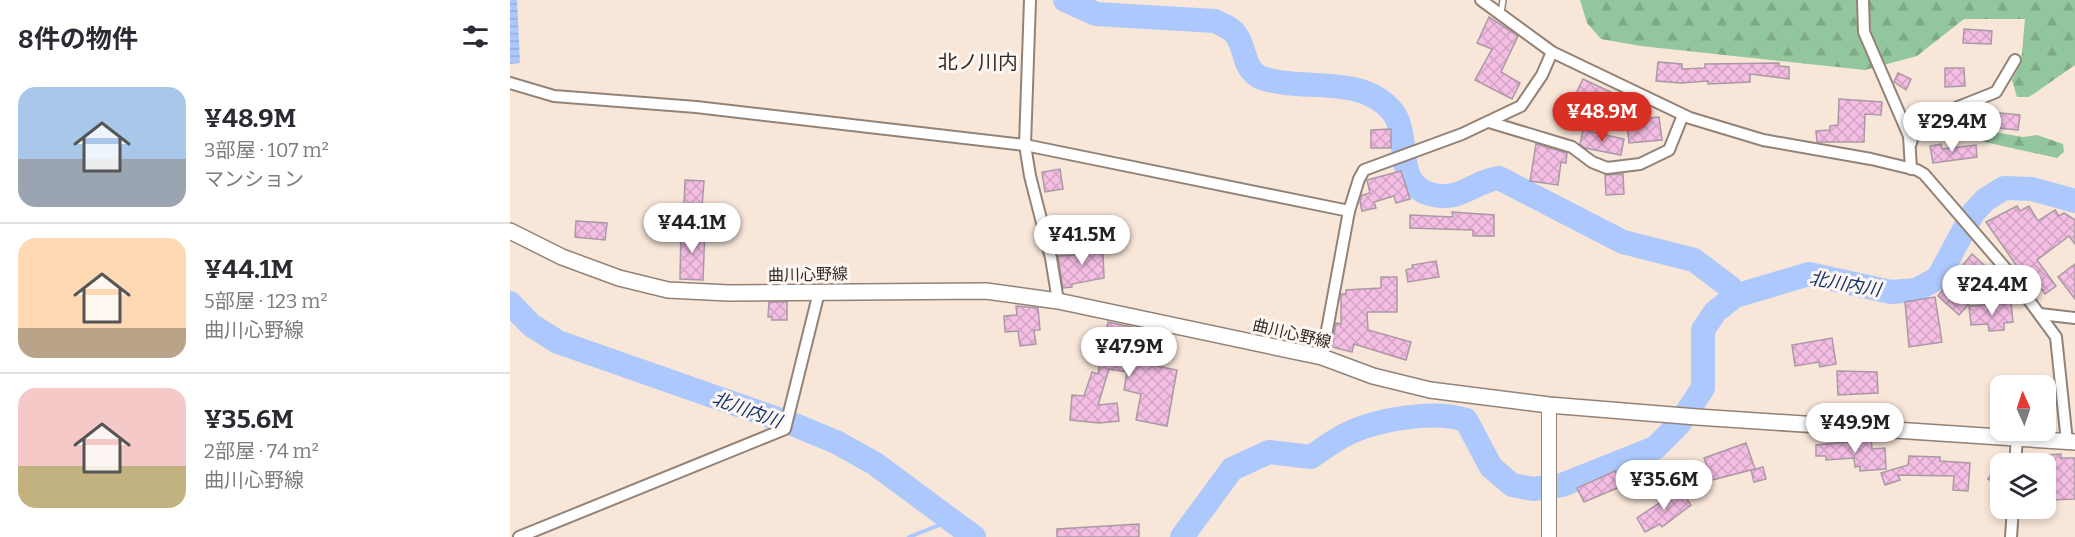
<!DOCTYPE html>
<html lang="ja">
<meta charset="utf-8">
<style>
:root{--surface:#fff;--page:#f2f2f3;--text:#2b2b33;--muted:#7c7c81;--line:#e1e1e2;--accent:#d93025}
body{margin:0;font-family:Bitter,"Noto Sans JP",serif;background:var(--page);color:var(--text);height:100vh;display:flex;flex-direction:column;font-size:22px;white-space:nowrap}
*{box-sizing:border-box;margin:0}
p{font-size:20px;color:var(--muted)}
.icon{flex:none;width:33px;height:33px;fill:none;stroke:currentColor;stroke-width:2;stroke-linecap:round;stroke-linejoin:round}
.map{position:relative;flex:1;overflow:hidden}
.side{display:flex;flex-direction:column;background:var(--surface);width:510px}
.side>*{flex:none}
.needle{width:39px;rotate:357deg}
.buttons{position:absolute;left:1480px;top:375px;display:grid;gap:12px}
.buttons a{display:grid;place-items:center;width:66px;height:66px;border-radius:12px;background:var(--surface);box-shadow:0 3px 9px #0003;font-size:30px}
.price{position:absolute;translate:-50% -51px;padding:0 14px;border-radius:21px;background:#fff;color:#222;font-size:20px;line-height:39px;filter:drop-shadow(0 2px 3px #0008)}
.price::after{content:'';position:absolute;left:50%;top:36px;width:18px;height:14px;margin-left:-9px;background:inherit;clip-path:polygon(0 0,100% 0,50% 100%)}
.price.active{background:var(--accent);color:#fff}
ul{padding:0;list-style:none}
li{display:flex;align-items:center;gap:18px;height:150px;padding:0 18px}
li+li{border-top:2px solid var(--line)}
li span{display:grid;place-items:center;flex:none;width:168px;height:120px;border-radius:18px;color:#555}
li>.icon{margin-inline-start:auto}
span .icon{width:72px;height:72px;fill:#fffc;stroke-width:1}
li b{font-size:26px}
h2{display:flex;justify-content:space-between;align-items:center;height:72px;padding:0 18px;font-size:26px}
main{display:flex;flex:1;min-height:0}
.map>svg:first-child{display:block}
.forest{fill:url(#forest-firs)}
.water{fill:url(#water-rules)}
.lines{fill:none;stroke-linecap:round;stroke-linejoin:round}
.stream{stroke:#acc8fc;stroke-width:4}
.river{stroke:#acc8fc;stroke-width:24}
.building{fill:url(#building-cross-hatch);stroke:#aa99a5;stroke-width:1.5}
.service-casing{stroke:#938377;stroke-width:8}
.minor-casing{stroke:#938377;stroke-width:14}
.tertiary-casing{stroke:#938377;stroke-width:16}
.secondary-casing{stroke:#938377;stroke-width:18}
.service{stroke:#fff;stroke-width:5}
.minor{stroke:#fff;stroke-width:10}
.tertiary{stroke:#fff;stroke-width:14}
.secondary{stroke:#fff;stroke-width:15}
.labels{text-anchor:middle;stroke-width:6;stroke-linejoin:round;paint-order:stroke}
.street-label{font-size:16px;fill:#312a25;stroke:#fdf5f0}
.water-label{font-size:18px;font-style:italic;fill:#16336f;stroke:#fdf5f0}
.quarter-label{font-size:20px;fill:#312a25;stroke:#fdf5f0}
</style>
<main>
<section class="side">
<h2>8件の物件<svg class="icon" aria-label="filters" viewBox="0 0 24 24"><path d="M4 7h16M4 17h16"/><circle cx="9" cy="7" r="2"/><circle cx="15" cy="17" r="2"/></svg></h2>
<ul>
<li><span style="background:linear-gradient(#a9c7e8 60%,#9aa5b1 0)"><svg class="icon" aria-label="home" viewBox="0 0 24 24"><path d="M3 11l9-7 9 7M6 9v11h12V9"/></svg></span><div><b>¥48.9M</b><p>3部屋 · 107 m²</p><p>マンション</p></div></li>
<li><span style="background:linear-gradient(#ffd9b3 75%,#b9a48a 0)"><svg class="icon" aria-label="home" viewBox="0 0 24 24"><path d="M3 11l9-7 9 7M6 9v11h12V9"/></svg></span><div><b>¥44.1M</b><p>5部屋 · 123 m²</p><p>曲川心野線</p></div></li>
<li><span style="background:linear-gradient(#f6c9c9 65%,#c2b280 0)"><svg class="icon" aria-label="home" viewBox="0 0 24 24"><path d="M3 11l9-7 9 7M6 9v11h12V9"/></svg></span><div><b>¥35.6M</b><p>2部屋 · 74 m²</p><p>曲川心野線</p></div></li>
</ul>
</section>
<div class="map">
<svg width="1565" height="537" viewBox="0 0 1565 537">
<defs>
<pattern id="forest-firs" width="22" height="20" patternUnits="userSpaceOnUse" patternTransform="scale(1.5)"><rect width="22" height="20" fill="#92c69c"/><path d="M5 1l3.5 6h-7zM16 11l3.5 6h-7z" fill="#7eaa86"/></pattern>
<pattern id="water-rules" width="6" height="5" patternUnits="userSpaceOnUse" patternTransform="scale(1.5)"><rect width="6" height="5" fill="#acc8fc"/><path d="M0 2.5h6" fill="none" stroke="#94acd8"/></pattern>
<pattern id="building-cross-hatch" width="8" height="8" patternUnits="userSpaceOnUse" patternTransform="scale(1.5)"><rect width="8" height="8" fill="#f4bde4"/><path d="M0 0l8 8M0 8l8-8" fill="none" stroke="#d2a3c3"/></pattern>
</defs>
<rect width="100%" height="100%" fill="#f8e6d9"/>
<g class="forest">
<path d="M1070 0H1565V65L1519 97H1507L1502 80 1511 63 1515 19H1454L1407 56 1355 70 1131 46 1091 39 1077 23Z"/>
<path d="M1458 97 1462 98 1466 125 1484 132 1513 137 1527 135 1553 144 1554 152 1547 158 1457 138 1416 141 1407 139V130L1425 123 1435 122 1446 100Z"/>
</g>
<path class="water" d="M0 0H7L10 63 0 64Z"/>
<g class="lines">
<path class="stream" d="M399 537 442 520"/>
<g class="river">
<path d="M555 0 586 14 705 21C713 25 722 28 727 36 736 50 734 72 752 78 793 92 851 74 882 111 902 135 882 183 920 194 950 203 963 181 989 178L1113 242 1184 260 1221 288 1225 296"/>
<path d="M0 303 21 325 48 342 285 425 326 442 364 463 464 537"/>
<path d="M672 537 722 469 759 452 801 457C811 450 822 442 833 436 863 420 923 409 956 420L981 467 1002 485 1023 489 1052 485 1145 448 1169 424 1193 388V330L1205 312 1225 296 1299 274 1381 292 1406 290 1428 278 1463 213 1475 200 1494 188 1522 189 1565 201"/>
</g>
</g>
<g class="building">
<path d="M979 17 1008 36 991 72 1010 83 1002 99 965 80 982 49 967 43Z"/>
<path d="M1454 29 1482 31 1481 44 1453 43Z"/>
<path d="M1148 62 1172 64V69L1195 68V64L1269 63V66L1279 67V79L1240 74V82L1198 84V81L1171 83 1146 81Z"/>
<path d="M1435 68H1454L1455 86 1435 87Z"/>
<path d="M1388 73 1401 79 1396 90 1384 82Z"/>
<path d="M1073 79 1103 93 1094 112 1064 98Z"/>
<path d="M1329 99 1372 102 1371 115 1355 114 1354 142H1307L1306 131 1320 130V126L1328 125Z"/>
<path d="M1490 113 1510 115 1508 130 1488 128Z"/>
<path d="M1149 117 1152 140 1119 143 1117 125 1128 124V119Z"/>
<path d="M881 129V148H861V130Z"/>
<path d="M1073 130 1114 139 1111 155 1075 148 1070 144Z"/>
<path d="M1026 144 1057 153 1056 163 1051 162 1048 185 1020 181Z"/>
<path d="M1431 144 1432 149 1466 145 1467 157 1423 163 1420 146Z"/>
<path d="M550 169 553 189 535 192 532 172Z"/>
<path d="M891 171 900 199 886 203 884 196 864 202 866 208 852 211 850 202 852 195 860 193 857 180Z"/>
<path d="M1113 174 1114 194 1096 195 1095 175Z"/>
<path d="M175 180 194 181 192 206 174 205Z"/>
<path d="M1507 206 1510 211 1519 206 1528 221 1545 210 1549 216 1554 213 1565 220V244L1559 236 1527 260 1546 286 1535 294 1516 268 1511 272 1476 222Z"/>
<path d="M942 212 984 215V236H963V230L900 228V215L943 217Z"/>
<path d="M66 221 97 223 95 240 65 237Z"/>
<path d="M171 229H195L193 280 170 279Z"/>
<path d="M589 247V253H593L594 278 562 284V287L553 288 548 256 564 255 563 249Z"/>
<path d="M1462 254 1485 275 1449 315 1428 296Z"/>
<path d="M926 261 929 277 898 282 896 270 903 268 902 265Z"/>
<path d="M1565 264V299L1548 277Z"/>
<path d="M871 277H887V312H857L858 330 901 342 896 360 844 344 842 352 822 347 826 323 831 324V294H836V290L871 288Z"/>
<path d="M1425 297 1432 342 1399 347 1395 302Z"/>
<path d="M259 302H277V320H262V317H258Z"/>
<path d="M1501 303 1503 322 1494 323V330L1479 331 1478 324 1461 325 1459 306Z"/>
<path d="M506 306 528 308 530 330H524L526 344 510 346 508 331 495 332 494 316 507 315Z"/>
<path d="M598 322 651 333 646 366 667 370 657 426 626 420 631 394 614 390 617 372 599 369 588 405 607 403 609 421 589 423 560 420 562 395 574 396 582 372 588 374Z"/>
<path d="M1322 338 1326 364 1310 367 1309 362 1285 366 1282 345Z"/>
<path d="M1327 371 1367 372 1368 393 1328 395Z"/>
<path d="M1348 438H1361L1362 449 1375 448 1376 469 1350 471V466L1345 467 1344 458 1316 460V456H1306V445L1348 441Z"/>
<path d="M1236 443 1245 469 1242 470 1253 467 1256 479 1244 482 1241 470 1202 480 1194 458Z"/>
<path d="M1551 454V458H1565V499L1541 500 1540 476H1536V455Z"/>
<path d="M1399 456 1430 457V461L1460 463 1458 491 1443 490 1444 476 1388 475 1390 480 1375 485 1371 473 1398 465Z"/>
<path d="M1491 459V487L1478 479Z"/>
<path d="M1105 471 1112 486 1074 502 1067 488Z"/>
<path d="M1170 489 1181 505 1152 527 1150 524 1135 532 1127 518Z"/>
<path d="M629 524V537H547V529Z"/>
</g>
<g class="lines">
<g class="service-casing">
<path id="service" d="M991 13 993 0"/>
</g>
<g class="minor-casing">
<g id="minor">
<path d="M520 0 515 145 520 176 541 258 548 301"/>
<path d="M971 0 1042 52 1180 118 1253 140 1361 159 1407 170 1414 174 1496 269 1546 337 1557 442"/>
<path d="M1353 0 1354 32 1399 136 1401 169"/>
<path d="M0 83 44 96 186 107 515 145 839 211"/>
<path d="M979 122 1062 147 1082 162 1097 168 1130 164 1159 150 1173 115"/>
<path d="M1401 143 1405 127 1411 122 1486 92 1505 60"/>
<path d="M1530 314 1565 318"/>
<path d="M812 357 839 211 849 179 854 170 952 134 1011 106 1032 75 1042 52"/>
<path d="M1505 464 1507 438"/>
<path d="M9 537 275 429 309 292"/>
<path d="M1501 537 1503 508"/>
</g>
</g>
<g class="tertiary-casing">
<path id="tertiary" d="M1039 537V405"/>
</g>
<g class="secondary-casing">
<path id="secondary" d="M0 231 52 257 109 278 158 290 219 293 476 291 548 301 812 357 863 376 920 390 1039 405 1187 417 1565 442"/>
</g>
<use href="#service" class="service"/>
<use href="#minor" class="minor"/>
<use href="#tertiary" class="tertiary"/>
<use href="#secondary" class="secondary"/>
</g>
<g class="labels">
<g class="street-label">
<text transform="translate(298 274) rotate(-1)" y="6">曲川心野線</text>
<text transform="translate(782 333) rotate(13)" y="6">曲川心野線</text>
</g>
<g class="water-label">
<text transform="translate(1335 284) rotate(10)" y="6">北川内川</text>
<text transform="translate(237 410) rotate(20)" y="6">北川内川</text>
</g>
<g class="quarter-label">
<text x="468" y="69">北ノ川内</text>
</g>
</g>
</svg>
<div class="buttons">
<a><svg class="needle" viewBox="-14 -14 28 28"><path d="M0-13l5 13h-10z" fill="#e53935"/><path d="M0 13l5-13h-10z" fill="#7c7c81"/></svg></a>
<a><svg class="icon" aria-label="layers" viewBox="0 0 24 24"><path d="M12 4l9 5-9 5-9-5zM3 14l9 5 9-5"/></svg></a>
</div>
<b class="price active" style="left:1092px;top:143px">¥48.9M</b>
<b class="price" style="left:1442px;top:153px">¥29.4M</b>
<b class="price" style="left:182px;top:254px">¥44.1M</b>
<b class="price" style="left:572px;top:266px">¥41.5M</b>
<b class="price" style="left:1482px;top:316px">¥24.4M</b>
<b class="price" style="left:619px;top:378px">¥47.9M</b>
<b class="price" style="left:1345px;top:454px">¥49.9M</b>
<b class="price" style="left:1154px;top:511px">¥35.6M</b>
</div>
</main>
